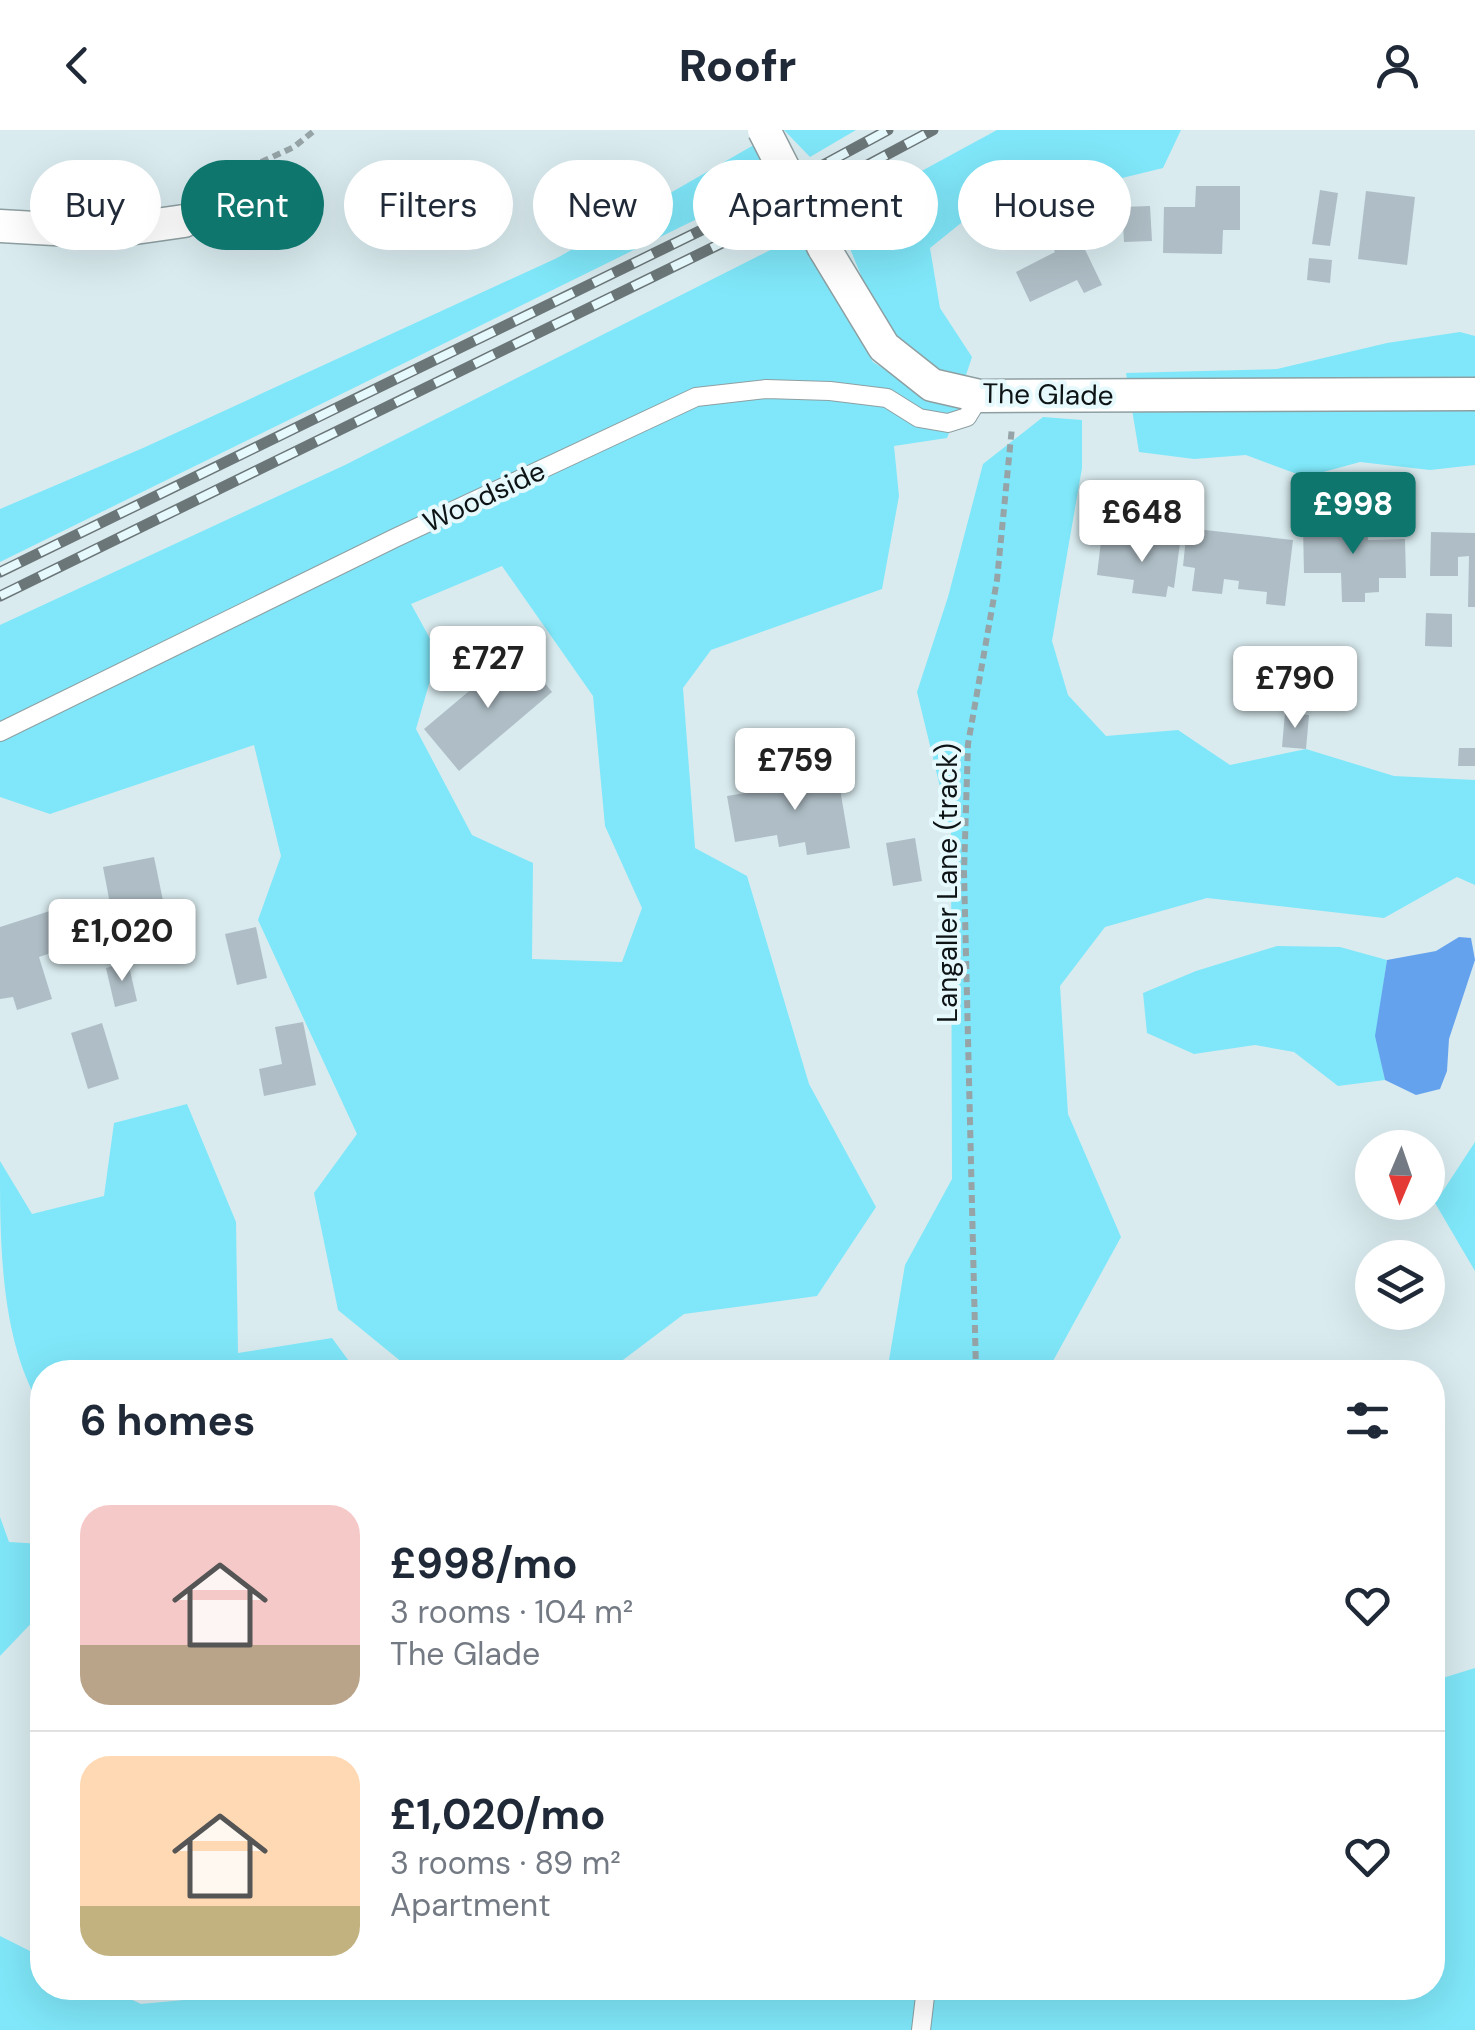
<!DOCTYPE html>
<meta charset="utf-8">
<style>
:root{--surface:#fff;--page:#f2f2f3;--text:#1f2937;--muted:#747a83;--line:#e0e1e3;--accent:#0f766e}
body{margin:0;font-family:"DM Sans",sans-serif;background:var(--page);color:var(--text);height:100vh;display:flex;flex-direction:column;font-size:38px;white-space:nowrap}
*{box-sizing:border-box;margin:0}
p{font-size:32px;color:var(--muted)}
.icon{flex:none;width:55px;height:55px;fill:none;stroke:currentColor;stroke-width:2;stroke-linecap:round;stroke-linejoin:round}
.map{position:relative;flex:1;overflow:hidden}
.details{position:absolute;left:30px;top:1230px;width:1415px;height:640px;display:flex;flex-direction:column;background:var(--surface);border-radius:40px;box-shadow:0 10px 40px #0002}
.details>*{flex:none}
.guide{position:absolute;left:30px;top:30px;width:1415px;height:90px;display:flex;gap:20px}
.needle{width:65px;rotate:182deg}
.buttons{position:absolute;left:1355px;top:1000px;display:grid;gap:20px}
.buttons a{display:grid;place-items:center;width:90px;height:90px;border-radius:50%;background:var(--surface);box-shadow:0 10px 40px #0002;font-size:50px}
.price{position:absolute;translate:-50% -85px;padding:0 22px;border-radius:10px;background:#fff;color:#222;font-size:32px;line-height:65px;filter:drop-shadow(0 2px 5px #0008)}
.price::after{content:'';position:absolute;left:50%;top:60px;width:30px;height:22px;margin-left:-15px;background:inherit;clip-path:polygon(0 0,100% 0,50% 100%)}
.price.current{background:var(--accent);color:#fff}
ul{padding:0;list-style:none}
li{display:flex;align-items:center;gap:30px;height:250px;padding:0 50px}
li+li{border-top:2px solid var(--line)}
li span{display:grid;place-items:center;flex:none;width:280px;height:200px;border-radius:30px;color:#555}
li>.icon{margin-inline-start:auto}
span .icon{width:120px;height:120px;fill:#fffc;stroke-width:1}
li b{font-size:42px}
h2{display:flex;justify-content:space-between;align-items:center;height:120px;padding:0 50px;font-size:42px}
.chip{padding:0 35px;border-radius:45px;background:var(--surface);box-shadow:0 10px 40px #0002;font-size:35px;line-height:90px}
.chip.current{background:var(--accent);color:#fff}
header{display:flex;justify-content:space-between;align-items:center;height:130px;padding:0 50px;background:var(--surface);font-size:45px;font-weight:800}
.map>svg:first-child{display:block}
.green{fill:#7fe7f9;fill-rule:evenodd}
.water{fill:#64a2ed}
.building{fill:#afbec6}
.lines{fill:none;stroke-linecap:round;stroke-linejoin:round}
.service-casing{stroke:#8e9fa2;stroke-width:20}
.minor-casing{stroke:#8e9fa2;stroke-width:35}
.path{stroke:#96a4a7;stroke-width:6;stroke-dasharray:8 5;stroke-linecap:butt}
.service{stroke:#fff;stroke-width:18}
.minor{stroke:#fff;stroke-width:32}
.rail-casing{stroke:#6b7679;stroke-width:11}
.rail{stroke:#e6f9fc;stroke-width:8;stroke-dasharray:22;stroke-linecap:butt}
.minor-bridge-casing{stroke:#8e9fa2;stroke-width:35;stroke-linecap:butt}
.minor-bridge{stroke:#fff;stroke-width:32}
.labels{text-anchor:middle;stroke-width:8;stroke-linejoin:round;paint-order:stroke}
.street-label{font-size:28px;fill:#0e1416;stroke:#e6f9fc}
</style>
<header><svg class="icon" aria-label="back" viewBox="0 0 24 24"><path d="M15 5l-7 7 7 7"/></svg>Roofr<svg class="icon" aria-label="person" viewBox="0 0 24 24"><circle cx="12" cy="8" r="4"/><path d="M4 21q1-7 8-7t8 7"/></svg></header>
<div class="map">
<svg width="1475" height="1900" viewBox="0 0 1475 1900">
<rect width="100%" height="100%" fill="#d9ebef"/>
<g class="green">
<path d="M784 0H856L810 27Z"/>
<path d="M997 0H1181L1163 38 971 85 930 118 940 178 972 227 964 251 925 237 881 194 837 87Z"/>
<path d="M759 12 778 49 0 432V379L143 318 557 128Z"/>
<path d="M798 106 873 232 923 264 960 275 947 308 894 316 899 366 882 459 711 520 683 558 695 718 747 746 809 954 876 1077 817 1166 684 1184 607 1242H414L338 1180 314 1063 357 1004 258 790 281 726 254 615 50 684 0 667V495L345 335ZM502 436 593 566 605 696 642 778 622 832 532 829 533 733 472 705 416 599 438 523 411 474Z"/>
<path d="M1460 202 1475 206V335L1430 340 1360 332 1305 347 1246 325 1194 329 1139 322 1126 243 1277 239 1387 213Z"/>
<path d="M1043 287 1082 290V338L1052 511 1068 565 1106 606 1178 600 1230 635 1306 619 1394 646 1475 650V755L1457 747 1384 788 1207 768 1105 797 1060 856 1068 984 1121 1107 1047 1242H887L905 1135 952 1049 951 702 917 562 948 467 983 334Z"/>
<path d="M1277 816 1340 817 1387 830 1376 906 1385 950 1338 956 1294 922 1255 915 1194 924 1147 903 1143 863 1196 841Z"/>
<path d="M187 974 236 1092 238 1223 332 1208 357 1242H42V1279C0 1210 0 1115 0 1031L32 1084 104 1066 114 993Z"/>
<path d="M1475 1012V1141L1435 1073Z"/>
<path d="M0 1387 9 1412 42 1414V1482L0 1526Z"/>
<path d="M1475 1538V1900H0V1806L42 1827V1858H107L141 1874 311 1858H1432L1433 1551Z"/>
</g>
<path class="water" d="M1459 807 1471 808 1475 830 1449 909 1447 941 1440 959 1416 965 1385 950 1375 906 1387 830 1436 821Z"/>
<g class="building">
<path d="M1196 56H1240V100H1223L1222 124 1163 123 1164 77H1195Z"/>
<path d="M1320 60 1338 63 1330 116 1312 114Z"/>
<path d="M1366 61 1415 67 1407 135 1358 129Z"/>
<path d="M1150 76 1152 111 1124 112 1122 77Z"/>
<path d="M1115 78 1116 108 1080 109 1102 155 1084 163 1077 150 1030 172 1016 142 1055 122 1049 109 1074 97 1080 109V79Z"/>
<path d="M1309 128 1332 130 1330 153 1307 150Z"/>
<path d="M1367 389 1368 410 1405 409 1406 448H1379V462L1365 463V472H1342L1341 443H1304L1303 398 1338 397V390Z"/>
<path d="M1187 398 1293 410 1285 476 1266 474 1267 462 1238 459 1239 451 1224 449 1222 464 1192 461 1195 438 1183 436Z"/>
<path d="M1431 402 1475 403V477H1468L1469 426 1458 427V446H1430Z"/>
<path d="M1147 409 1180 413 1174 458 1168 456 1166 467 1132 463 1134 450 1097 445 1101 411 1146 417Z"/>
<path d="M1426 483 1452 484V517L1425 516Z"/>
<path d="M518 520 552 562 459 641 424 599Z"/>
<path d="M1285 583 1309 585 1306 619 1282 617Z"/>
<path d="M1459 618H1475V636H1458Z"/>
<path d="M836 635 850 718 807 725 805 712 779 717 777 705 735 712 727 666 797 654 795 642Z"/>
<path d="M915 708 922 751 893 756 886 713Z"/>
<path d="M154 727 167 790 115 800 103 737Z"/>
<path d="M56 779 69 817 39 827 52 869 17 880 13 867 0 869V797Z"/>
<path d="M256 797 267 848 237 855 225 804Z"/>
<path d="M128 832 137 871 115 877 106 838Z"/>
<path d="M303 892 316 955 264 966 259 939 282 934 275 897Z"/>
<path d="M102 893 119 949 88 959 71 903Z"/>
</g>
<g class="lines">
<g class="service-casing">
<g id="service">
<path d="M0 602 395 408 696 267 766 259 830 261 887 268 919 288 948 293 967 287 980 266"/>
<path d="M921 1900 926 1858"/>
</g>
</g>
<g class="minor-casing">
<g id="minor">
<path d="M0 96 107 102 184 91"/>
<path d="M824 118 884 217 932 255 980 266 1475 264"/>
</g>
</g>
<g class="path">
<path d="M208 68 233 45 294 17 315 0"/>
<path d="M976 1242 964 742 968 614 997 450 1012 297"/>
</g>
<use href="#service" class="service"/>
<use href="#minor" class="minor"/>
<g class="rail-casing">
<g id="rail">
<path d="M0 442 712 95 888 0"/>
<path d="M0 466 722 113 933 0"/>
</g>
</g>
<use href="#rail" class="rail"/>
<g class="minor-bridge-casing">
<path id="minor-bridge" d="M764 0 824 118"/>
</g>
<use href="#minor-bridge" class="minor-bridge"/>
</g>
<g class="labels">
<g class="street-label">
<text transform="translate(1048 264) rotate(1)" y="10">The Glade</text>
<text transform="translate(484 366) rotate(-25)" y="10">Woodside</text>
<text transform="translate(947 753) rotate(-90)" y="10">Langaller Lane (track)</text>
</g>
</g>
</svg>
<div class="buttons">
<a><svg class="needle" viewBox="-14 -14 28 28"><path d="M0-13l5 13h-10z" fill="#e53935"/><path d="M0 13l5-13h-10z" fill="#747a83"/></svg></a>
<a><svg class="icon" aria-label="layers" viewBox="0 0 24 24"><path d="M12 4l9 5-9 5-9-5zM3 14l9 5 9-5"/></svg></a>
</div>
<b class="price current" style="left:1353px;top:427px">£998</b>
<b class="price" style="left:1142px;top:435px">£648</b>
<b class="price" style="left:488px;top:581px">£727</b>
<b class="price" style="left:1295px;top:601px">£790</b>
<b class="price" style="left:795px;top:683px">£759</b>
<b class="price" style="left:122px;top:854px">£1,020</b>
<div class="guide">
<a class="chip">Buy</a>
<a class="chip current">Rent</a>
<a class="chip">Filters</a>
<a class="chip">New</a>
<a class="chip">Apartment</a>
<a class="chip">House</a>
</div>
<section class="details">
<h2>6 homes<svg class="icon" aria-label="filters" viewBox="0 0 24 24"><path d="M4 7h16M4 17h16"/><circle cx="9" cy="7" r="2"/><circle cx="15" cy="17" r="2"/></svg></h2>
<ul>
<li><span style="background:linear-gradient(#f6c9c9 70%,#b9a48a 0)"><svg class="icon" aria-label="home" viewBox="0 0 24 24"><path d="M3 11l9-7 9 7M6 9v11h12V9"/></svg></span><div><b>£998/mo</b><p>3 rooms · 104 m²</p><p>The Glade</p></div><svg class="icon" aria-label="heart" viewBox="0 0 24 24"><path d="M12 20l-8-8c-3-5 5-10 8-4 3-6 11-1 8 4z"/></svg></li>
<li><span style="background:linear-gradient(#ffd9b3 75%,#c2b280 0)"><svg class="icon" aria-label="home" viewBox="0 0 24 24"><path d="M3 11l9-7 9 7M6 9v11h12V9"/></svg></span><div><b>£1,020/mo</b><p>3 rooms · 89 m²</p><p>Apartment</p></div><svg class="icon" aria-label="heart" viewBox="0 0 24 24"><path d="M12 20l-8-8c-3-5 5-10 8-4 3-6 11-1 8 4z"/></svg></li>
</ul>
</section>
</div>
